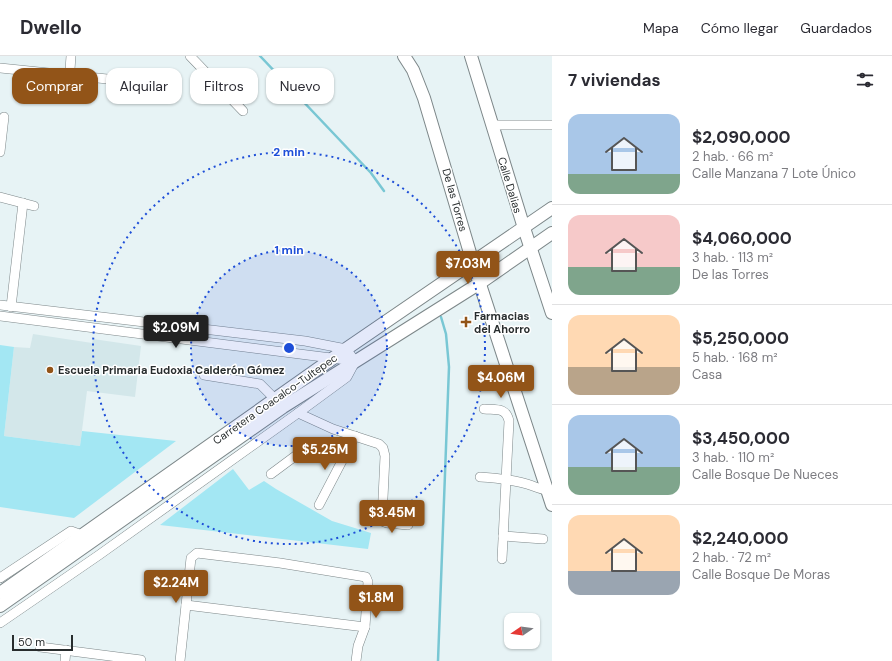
<!DOCTYPE html>
<html lang="es">
<meta charset="utf-8">
<style>
:root{--surface:#fff;--page:#f2f2f3;--text:#2b2b33;--muted:#7c7c81;--line:#e1e1e2;--accent:#925418}
body{margin:0;font-family:"DM Sans",sans-serif;background:var(--page);color:var(--text);height:100vh;display:flex;flex-direction:column;font-size:15px;white-space:nowrap}
*{box-sizing:border-box;margin:0}
p{font-size:13px;color:var(--muted)}
.icon{flex:none;width:22px;height:22px;fill:none;stroke:currentColor;stroke-width:2;stroke-linecap:round;stroke-linejoin:round}
.map{position:relative;flex:1;overflow:hidden}
.drawer{display:flex;flex-direction:column;background:var(--surface);width:340px}
.drawer>*{flex:none}
.guide{position:absolute;left:12px;top:12px;width:380px;height:36px;display:flex;gap:8px}
.needle{width:26px;rotate:257deg}
.fabs{position:absolute;left:504px;top:557px;display:grid;gap:8px}
.fabs a{display:grid;place-items:center;width:36px;height:36px;border-radius:8px;background:var(--surface);box-shadow:0 1px 3px #0004;font-size:20px}
.scale{position:absolute;left:12px;bottom:10px;width:61px;box-sizing:border-box;padding-left:4px;border:2px solid #282d2e;border-top:0;font-size:11px;line-height:14px;white-space:nowrap;color:#282d2e;-webkit-text-stroke:3px #fff;paint-order:stroke}
.price{position:absolute;translate:-50% -34px;padding:0 9px;border-radius:4px;background:var(--accent);color:#fff;font-size:13px;line-height:26px;filter:drop-shadow(0 1px 2px #0008)}
.price::after{content:'';position:absolute;left:50%;top:24px;width:12px;height:9px;margin-left:-6px;background:inherit;clip-path:polygon(0 0,100% 0,50% 100%)}
.price.on{background:#222;color:#fff}
ul{padding:0;list-style:none}
li{display:flex;align-items:center;gap:12px;height:100px;padding:0 16px}
li+li{border-top:1px solid var(--line)}
li span{display:grid;place-items:center;flex:none;width:112px;height:80px;border-radius:12px;color:#555}
li>.icon{margin-inline-start:auto}
span .icon{width:48px;height:48px;fill:#fffc;stroke-width:1}
li b{font-size:17px}
h2{display:flex;justify-content:space-between;align-items:center;height:48px;padding:0 16px;font-size:17px}
.pill{padding:0 14px;border-radius:12px;background:var(--surface);box-shadow:0 1px 3px #0004;font-size:14px;line-height:36px}
.pill.on{background:var(--accent);color:#fff}
header{display:flex;align-items:center;gap:24px;box-sizing:border-box;height:56px;padding:0 20px;background:var(--surface);border-bottom:1px solid var(--line)}
header strong{font-size:19px}
nav{display:flex;gap:22px;margin-inline-start:auto;font-size:14px}
main{display:flex;flex:1;min-height:0}
.map>svg:first-child{display:block}
.built{fill:#d3e7ea}
.park{fill:#a3e7f3}
.lines{fill:none;stroke-linecap:round;stroke-linejoin:round}
.stream{stroke:#79c7d4;stroke-width:2.5}
.minor-casing{stroke:#7d8789;stroke-width:10}
.major-casing{stroke:#7d8789;stroke-width:14}
.minor{stroke:#fff;stroke-width:9}
.major{stroke:#fff;stroke-width:12}
.ring{fill:none;stroke:#1d4ed8;stroke-width:2;stroke-dasharray:2 4}
.poi-dot{fill:#925418;stroke:#fff;stroke-width:1.5}
.labels{text-anchor:middle;stroke-width:3;stroke-linejoin:round;paint-order:stroke}
.street-label{font-size:11px;fill:#282d2e;stroke:#fff}
.poi-label{font-size:11px;font-weight:bold;fill:#282d2e;stroke:#fff;text-anchor:start}
.centre{fill:#1d4ed8;stroke:#fff;stroke-width:2}
.ring-label{font-size:12px;text-anchor:middle;font-weight:bold;fill:#1d4ed8;stroke:#fff;stroke-width:3;stroke-linejoin:round;paint-order:stroke}
</style>
<header>
<strong>Dwello</strong>
<nav><a>Mapa</a><a>Cómo llegar</a><a>Guardados</a></nav>
</header>
<main>
<div class="map">
<svg width="552" height="605" viewBox="0 0 552 605">
<rect width="100%" height="100%" fill="#e7f3f5"/>
<path class="built" d="M33 278 92 287 93 283 141 290 135 341 87 335 80 390 4 380 14 291 30 292Z"/>
<g class="park">
<path d="M0 289 14 291 4 380 80 390 82 375 176 385 74 462 0 451Z"/>
<path d="M233 413 249 434 264 425 276 433 332 465 371 477 368 493 160 469Z"/>
</g>
<g class="lines">
<g class="stream">
<path d="M260 0 371 117 384 135"/>
<path d="M438 605 449 311 446 278 441 261"/>
</g>
<g class="minor-casing">
<g id="minor">
<path d="M190 0 243 55"/>
<path d="M0 12 156 28"/>
<path d="M68 41 71 0"/>
<path d="M492 69H552"/>
<path d="M0 96 4 61"/>
<path d="M0 141 34 150"/>
<path d="M0 249 305 285 346 293 355 305"/>
<path d="M11 251 23 147"/>
<path d="M0 260 355 305"/>
<path d="M204 319 260 328 275 343"/>
<path d="M484 353C496 354 506 351 509 365L502 503"/>
<path d="M298 357 333 373 379 388 383 392 385 400 382 463 384 466 387 467 408 469"/>
<path d="M271 418 302 395 306 394 344 400"/>
<path d="M480 421C498 422 516 424 533 430 538 432 545 435 551 434"/>
<path d="M319 449 355 380"/>
<path d="M503 480 543 483"/>
<path d="M0 522 71 475 82 479"/>
<path d="M186 549 365 571"/>
<path d="M0 567 99 499 298 357 347 321 355 306"/>
<path d="M40 591 141 604"/>
<path d="M65 605 66 594"/>
<path d="M180 605 191 502 197 497 280 507 366 521 368 526 365 571 358 590 356 605"/>
</g>
</g>
<g class="major-casing">
<g id="major">
<path d="M404 0 413 14 424 42 473 207 552 449"/>
<path d="M471 0 524 172 552 257"/>
<path d="M0 537 346 293 552 152"/>
<path d="M0 550 283 351 480 227 552 177"/>
</g>
</g>
<use href="#minor" class="minor"/>
<use href="#major" class="major"/>
</g>
<circle cx="289" cy="292" r="98" fill="#1d4ed8" fill-opacity=".12"/>
<g class="ring">
<circle cx="289" cy="292" r="98"/>
<circle cx="289" cy="292" r="196"/>
</g>
<g class="poi-dot">
<path d="M464 260h4v4h4v4h-4v4h-4v-4h-4v-4h4z"/>
<circle cx="50" cy="314" r="4"/>
</g>
<g class="labels">
<g class="street-label">
<text transform="translate(510 129) rotate(73)" y="4">Calle Dalias</text>
<text transform="translate(455 144) rotate(74)" y="4">De las Torres</text>
<text transform="translate(275 343) rotate(-35)" y="4">Carretera Coacalco-Tultepec</text>
</g>
<g class="poi-label">
<text x="474" y="264">Farmacias<tspan x="474" dy="13">del Ahorro</tspan></text>
<text x="58" y="318">Escuela Primaria Eudoxia Calderón Gómez</text>
</g>
</g>
<circle cx="289" cy="292" r="6" class="centre"/>
<g class="ring-label">
<text x="289" y="100">2 min</text>
<text x="289" y="198">1 min</text>
</g>
</svg>
<div class="fabs">
<a><svg class="needle" viewBox="-14 -14 28 28"><path d="M0-13l5 13h-10z" fill="#e53935"/><path d="M0 13l5-13h-10z" fill="#7c7c81"/></svg></a>
</div>
<div class="scale">50 m</div>
<b class="price" style="left:468px;top:229px">$7.03M</b>
<b class="price on" style="left:176px;top:293px">$2.09M</b>
<b class="price" style="left:501px;top:343px">$4.06M</b>
<b class="price" style="left:325px;top:415px">$5.25M</b>
<b class="price" style="left:392px;top:478px">$3.45M</b>
<b class="price" style="left:176px;top:548px">$2.24M</b>
<b class="price" style="left:376px;top:563px">$1.8M</b>
<div class="guide">
<a class="pill on">Comprar</a>
<a class="pill">Alquilar</a>
<a class="pill">Filtros</a>
<a class="pill">Nuevo</a>
</div>
</div>
<section class="drawer">
<h2>7 viviendas<svg class="icon" aria-label="filters" viewBox="0 0 24 24"><path d="M4 7h16M4 17h16"/><circle cx="9" cy="7" r="2"/><circle cx="15" cy="17" r="2"/></svg></h2>
<ul>
<li><span style="background:linear-gradient(#a9c7e8 75%,#7fa58c 0)"><svg class="icon" aria-label="home" viewBox="0 0 24 24"><path d="M3 11l9-7 9 7M6 9v11h12V9"/></svg></span><div><b>$2,090,000</b><p>2 hab. · 66 m²</p><p>Calle Manzana 7 Lote Único</p></div></li>
<li><span style="background:linear-gradient(#f6c9c9 65%,#7fa58c 0)"><svg class="icon" aria-label="home" viewBox="0 0 24 24"><path d="M3 11l9-7 9 7M6 9v11h12V9"/></svg></span><div><b>$4,060,000</b><p>3 hab. · 113 m²</p><p>De las Torres</p></div></li>
<li><span style="background:linear-gradient(#ffd9b3 65%,#b9a48a 0)"><svg class="icon" aria-label="home" viewBox="0 0 24 24"><path d="M3 11l9-7 9 7M6 9v11h12V9"/></svg></span><div><b>$5,250,000</b><p>5 hab. · 168 m²</p><p>Casa</p></div></li>
<li><span style="background:linear-gradient(#a9c7e8 65%,#7fa58c 0)"><svg class="icon" aria-label="home" viewBox="0 0 24 24"><path d="M3 11l9-7 9 7M6 9v11h12V9"/></svg></span><div><b>$3,450,000</b><p>3 hab. · 110 m²</p><p>Calle Bosque De Nueces</p></div></li>
<li><span style="background:linear-gradient(#ffd9b3 70%,#9aa5b1 0)"><svg class="icon" aria-label="home" viewBox="0 0 24 24"><path d="M3 11l9-7 9 7M6 9v11h12V9"/></svg></span><div><b>$2,240,000</b><p>2 hab. · 72 m²</p><p>Calle Bosque De Moras</p></div></li>
</ul>
</section>
</main>
